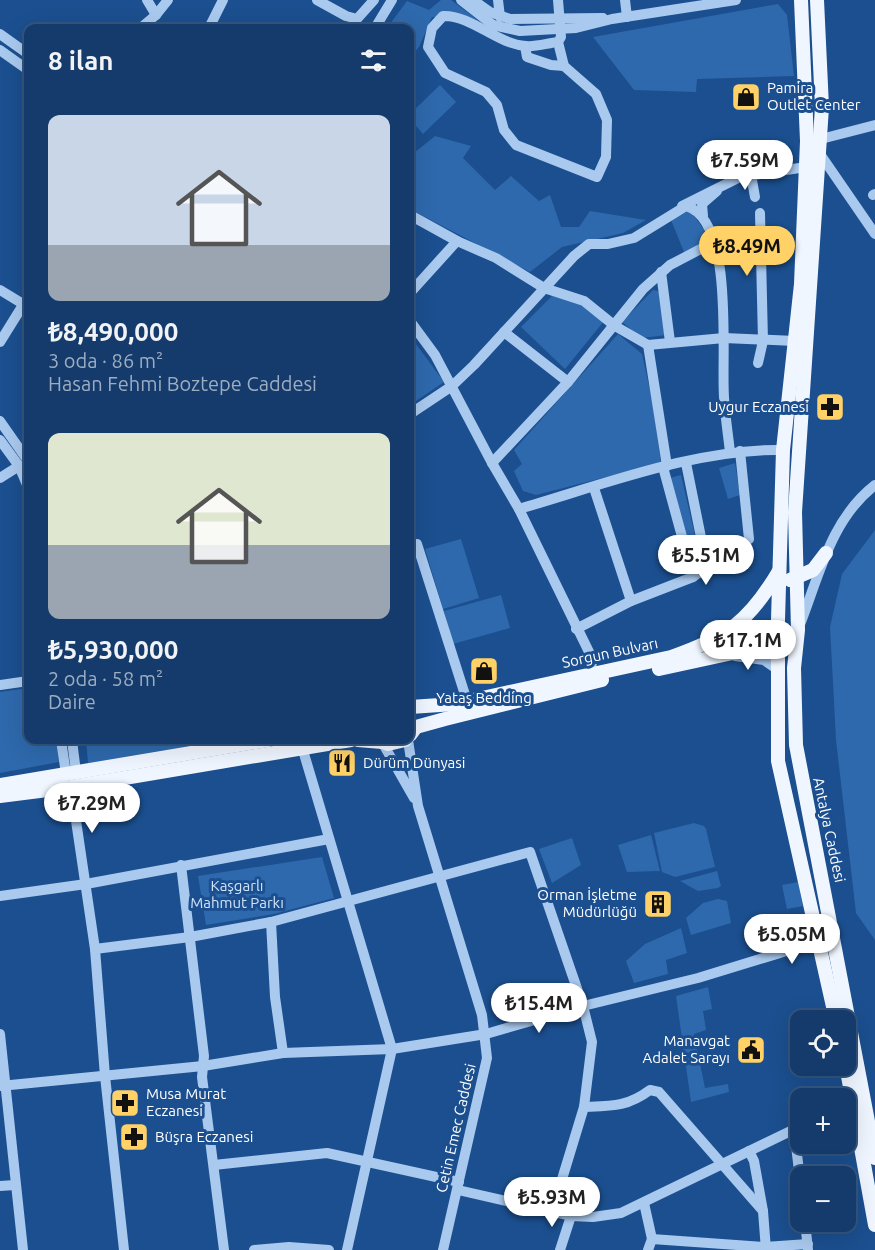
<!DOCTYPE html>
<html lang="tr">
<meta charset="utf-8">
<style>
:root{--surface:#143b6b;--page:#214673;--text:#f1f3f6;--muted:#9dadc1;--line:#33557e;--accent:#ffd166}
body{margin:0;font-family:Ubuntu,sans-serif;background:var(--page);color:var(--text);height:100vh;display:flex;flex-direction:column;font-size:22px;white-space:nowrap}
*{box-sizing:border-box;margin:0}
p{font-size:20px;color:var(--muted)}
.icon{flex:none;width:33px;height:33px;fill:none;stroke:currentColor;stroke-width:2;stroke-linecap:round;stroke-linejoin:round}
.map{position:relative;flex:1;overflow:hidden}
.sheet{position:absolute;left:24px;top:24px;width:390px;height:720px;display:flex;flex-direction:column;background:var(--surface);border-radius:12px;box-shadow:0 6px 24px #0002,0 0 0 2px var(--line)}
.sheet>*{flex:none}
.tools{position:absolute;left:790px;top:1010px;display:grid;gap:12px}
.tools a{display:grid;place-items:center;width:66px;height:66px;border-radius:12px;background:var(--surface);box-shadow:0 6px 24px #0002,0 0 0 2px var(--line);font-size:30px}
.price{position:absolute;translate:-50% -51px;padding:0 14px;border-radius:21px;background:#fff;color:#222;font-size:20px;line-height:39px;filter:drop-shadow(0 2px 3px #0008)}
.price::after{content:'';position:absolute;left:50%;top:36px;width:18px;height:14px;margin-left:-9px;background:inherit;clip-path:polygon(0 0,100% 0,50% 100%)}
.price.selected{background:var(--accent);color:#111}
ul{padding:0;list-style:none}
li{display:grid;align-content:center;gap:12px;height:318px;padding:0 24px}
li span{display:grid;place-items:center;height:186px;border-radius:12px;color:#555}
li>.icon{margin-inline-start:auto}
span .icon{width:108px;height:108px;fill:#fffc;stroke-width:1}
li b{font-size:26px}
h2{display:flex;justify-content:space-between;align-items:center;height:72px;padding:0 24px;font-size:26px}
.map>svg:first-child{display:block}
.green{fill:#2e69ad}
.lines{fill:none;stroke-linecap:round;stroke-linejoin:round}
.minor{stroke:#a9c9ee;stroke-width:10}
.major{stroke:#f0f6ff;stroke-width:14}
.labels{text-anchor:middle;stroke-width:6;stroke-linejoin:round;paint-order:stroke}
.poi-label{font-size:15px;fill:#fff;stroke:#1b4f8f;text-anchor:start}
.street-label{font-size:15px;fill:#fff;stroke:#1b4f8f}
.park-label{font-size:15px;fill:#cfe3fa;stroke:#1b4f8f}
</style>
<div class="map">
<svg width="875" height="1250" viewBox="0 0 875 1250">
<rect width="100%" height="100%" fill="#1b4f8f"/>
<g class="green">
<path d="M441 0H451L483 24 432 17 419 47 410 57V28H387L407 1 429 10Z"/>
<path d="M778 4 787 15 794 76 697 79 696 92 634 90 593 37Z"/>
<path d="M440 85 456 102 423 134 410 119V114Z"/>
<path d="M435 136 471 146 463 158 495 190 511 176 539 201 550 195 561 227H579L590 211 646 220 623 233 562 247 530 272 410 209V152L414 153Z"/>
<path d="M690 210 704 230V243L684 252 671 220Z"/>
<path d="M653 290 658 291 660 295 667 335 641 338 622 322Z"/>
<path d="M552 296 578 303 604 321 565 369 521 327Z"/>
<path d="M618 334 642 354 652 399 661 463 536 495 523 491 514 471 522 464 514 450Z"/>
<path d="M410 336 444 382 410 405Z"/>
<path d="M735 463 740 495 728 499 719 468Z"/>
<path d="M681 475 701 562V568L695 572 670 478Z"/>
<path d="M875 530V940L856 913 836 740 830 627 842 574Z"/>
<path d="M461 539 479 598 443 609 425 549Z"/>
<path d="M501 595 510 628 453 644 444 611Z"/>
<path d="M28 688V740H57L59 762 0 773V692Z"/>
<path d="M86 740H226L88 763Z"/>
<path d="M694 823 704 826 706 829 715 867 675 877 662 872 654 833Z"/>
<path d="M651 835 660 871 627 872 618 845Z"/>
<path d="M572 838 581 865 552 883 539 849Z"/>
<path d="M322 857 334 898 274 914 206 925 198 876Z"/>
<path d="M717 871 721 886 718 888 698 891 680 881Z"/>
<path d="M798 882 803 906 787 909 782 885Z"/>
<path d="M718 899 727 901 731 923 691 935 686 918 703 903Z"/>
<path d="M681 928 687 953 666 960 668 974 634 983 626 961 645 944Z"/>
<path d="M708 987 712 1009 703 1011 706 1030 694 1034 705 1088 728 1084 729 1092 691 1102 676 996Z"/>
</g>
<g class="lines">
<g class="minor">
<path d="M147 0 156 15 168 0"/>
<path d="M317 0 346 16 357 19 374 0"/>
<path d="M461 0 493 25 520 31 576 28 612 19 736 0"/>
<path d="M473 0 490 12 510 19 603 18"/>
<path d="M498 0 500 17"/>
<path d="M625 0 627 17"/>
<path d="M143 26 156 15"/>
<path d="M209 28 223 0"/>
<path d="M375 28 392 0"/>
<path d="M0 34 28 54"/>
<path d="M558 42C548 43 536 47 526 46 496 44 472 15 443 16L432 28 428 47 445 73 486 92 497 105 504 130 516 145 597 177 606 157 607 120 596 94 564 66 558 42 561 37 558 0"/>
<path d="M525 46 527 57 551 65 564 66"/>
<path d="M0 50 28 70"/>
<path d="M821 139 875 125"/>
<path d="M820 154 875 234"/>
<path d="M751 175 755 197"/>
<path d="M873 195 875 194"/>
<path d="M682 206 740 177 806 167"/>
<path d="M410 215 457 241"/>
<path d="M703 216 702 204 717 191"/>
<path d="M661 272 670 342"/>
<path d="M0 290 28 307"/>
<path d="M410 293 457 241 496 258 544 288 584 301 615 326 648 345 724 338 795 341"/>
<path d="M410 321 435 355 492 463 519 509 592 658 591 674"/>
<path d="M504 332 568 382"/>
<path d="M0 342 28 297"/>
<path d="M648 345 667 466"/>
<path d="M758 363 763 341 760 213"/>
<path d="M410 414 452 386 474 365 574 256 589 244H608L634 238 686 206C735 220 721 355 724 397 725 415 728 434 730 452"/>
<path d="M0 421 28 461"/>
<path d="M0 440 19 466 28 487"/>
<path d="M740 451 749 539"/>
<path d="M492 463 568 382 643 289 670 265 714 242"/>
<path d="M663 467 693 577"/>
<path d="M0 478 19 466"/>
<path d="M594 488 631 601"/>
<path d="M519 509C602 485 698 448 783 450"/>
<path d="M410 544H417L467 701"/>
<path d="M799 627C819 577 830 520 875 485"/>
<path d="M576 629 631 601 693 577 707 567 686 463"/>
<path d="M735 656 764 660 778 670"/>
<path d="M0 685 28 681"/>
<path d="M61 740 66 774"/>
<path d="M72 740 76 772"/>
<path d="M408 740 418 806 482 1015 487 1058 443 1250"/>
<path d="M382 742 414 798"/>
<path d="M302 747 392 1049 347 1250"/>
<path d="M71 787 95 949 105 1076 124 1250"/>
<path d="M181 865 204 1056 202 1077 224 1250"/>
<path d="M0 896 86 884 329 839"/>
<path d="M271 922 275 997 283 1053"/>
<path d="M95 949 190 937 271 922 530 852 583 1006 592 1042 584 1107 552 1212"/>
<path d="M0 1034 23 1250"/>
<path d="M0 1086 203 1066 283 1053 392 1049 486 1034 583 1006 698 978 819 941"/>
<path d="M584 1107C612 1106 627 1107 650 1090L659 1092 763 1211 766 1250"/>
<path d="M794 1129 801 1188"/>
<path d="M749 1151 754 1161 763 1211"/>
<path d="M214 1165 327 1153 459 1182"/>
<path d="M0 1186 15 1185"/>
<path d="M458 1190 571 1216 593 1217 621 1213 801 1126"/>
<path d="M644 1203 652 1239 648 1250"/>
<path d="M805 1221 808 1250"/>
<path d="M652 1239 765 1247 808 1244"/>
<path d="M254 1250 289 1247 329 1250"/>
<path d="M560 1250 571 1216"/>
</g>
<g class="major">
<path d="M801 0 807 141 801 284 783 450 778 620V761L836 1020"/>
<path d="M817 0 822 107 795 512 798 630 794 668 796 745 875 1158"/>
<path d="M790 580 813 570 826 553"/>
<path d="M659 669 778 643 783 640"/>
<path d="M410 707 455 704 671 657C726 638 749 622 779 571"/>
<path d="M410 735 416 727 445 719 602 680"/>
<path d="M358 740 382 742"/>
<path d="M378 740 388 744 405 740"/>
<path d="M0 785 268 740"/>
<path d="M0 796 71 787 351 740"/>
<path d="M846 1065 875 1225"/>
</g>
</g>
<defs>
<g id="shop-square" transform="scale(1.5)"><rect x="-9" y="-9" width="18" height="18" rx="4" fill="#ffd166" stroke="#1b4f8f"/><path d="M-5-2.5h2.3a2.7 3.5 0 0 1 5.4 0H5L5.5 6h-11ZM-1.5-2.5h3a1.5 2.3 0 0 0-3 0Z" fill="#111"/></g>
<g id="pharmacy-square" transform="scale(1.5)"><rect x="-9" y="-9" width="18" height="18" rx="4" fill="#ffd166" stroke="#1b4f8f"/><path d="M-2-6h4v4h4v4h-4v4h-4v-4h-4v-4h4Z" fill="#111"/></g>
<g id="restaurant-square" transform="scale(1.5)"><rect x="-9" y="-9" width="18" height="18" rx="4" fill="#ffd166" stroke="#1b4f8f"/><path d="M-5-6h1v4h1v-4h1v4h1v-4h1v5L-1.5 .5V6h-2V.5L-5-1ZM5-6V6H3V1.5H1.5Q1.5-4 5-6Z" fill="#111"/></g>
<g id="building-square" transform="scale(1.5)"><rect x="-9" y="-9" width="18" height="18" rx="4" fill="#ffd166" stroke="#1b4f8f"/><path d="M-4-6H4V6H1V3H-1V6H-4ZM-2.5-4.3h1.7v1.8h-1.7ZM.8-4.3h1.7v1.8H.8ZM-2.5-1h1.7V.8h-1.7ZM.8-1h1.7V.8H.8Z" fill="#111"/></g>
<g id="civic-square" transform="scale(1.5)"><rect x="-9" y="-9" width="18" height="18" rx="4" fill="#ffd166" stroke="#1b4f8f"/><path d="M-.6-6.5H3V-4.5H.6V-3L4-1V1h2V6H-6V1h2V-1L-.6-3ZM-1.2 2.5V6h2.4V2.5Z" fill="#111"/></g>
</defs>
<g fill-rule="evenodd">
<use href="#shop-square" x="746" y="97"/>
<use href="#pharmacy-square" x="830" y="407"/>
<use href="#shop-square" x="484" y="671"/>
<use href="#restaurant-square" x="342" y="763"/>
<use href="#building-square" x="658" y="904"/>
<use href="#civic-square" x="751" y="1050"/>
<use href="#pharmacy-square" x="125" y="1103"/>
<use href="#pharmacy-square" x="134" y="1137"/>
</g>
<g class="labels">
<g class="poi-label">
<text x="767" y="93">Pamira<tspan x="767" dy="17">Outlet Center</tspan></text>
<text x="809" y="412" text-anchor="end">Uygur Eczanesi</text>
<text x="484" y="703" text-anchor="middle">Yataş Bedding</text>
<text x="363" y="768">Dürüm Dünyasi</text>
<text x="637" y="900" text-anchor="end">Orman İşletme<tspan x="637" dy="17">Müdürlüğü</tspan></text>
<text x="730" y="1046" text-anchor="end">Manavgat<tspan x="730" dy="17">Adalet Sarayı</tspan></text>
<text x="146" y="1099">Musa Murat<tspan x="146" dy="17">Eczanesi</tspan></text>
<text x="155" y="1142">Büşra Eczanesi</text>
</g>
<g class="street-label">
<text transform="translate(610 653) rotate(-12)" y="5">Sorgun Bulvarı</text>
<text transform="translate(829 830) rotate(78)" y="5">Antalya Caddesi</text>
<text transform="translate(456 1128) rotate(-77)" y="5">Cetin Emec Caddesi</text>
</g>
<g class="park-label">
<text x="237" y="891">Kaşgarlı<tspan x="237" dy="17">Mahmut Parkı</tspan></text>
</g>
</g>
</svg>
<div class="tools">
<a><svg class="icon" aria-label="locate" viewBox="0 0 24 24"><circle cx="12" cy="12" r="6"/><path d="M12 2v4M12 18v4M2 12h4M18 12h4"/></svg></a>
<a>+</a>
<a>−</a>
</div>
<b class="price" style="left:745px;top:191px">₺7.59M</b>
<b class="price selected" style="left:747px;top:277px">₺8.49M</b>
<b class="price" style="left:706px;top:586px">₺5.51M</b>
<b class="price" style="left:748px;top:671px">₺17.1M</b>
<b class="price" style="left:92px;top:834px">₺7.29M</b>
<b class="price" style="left:792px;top:965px">₺5.05M</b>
<b class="price" style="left:539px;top:1034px">₺15.4M</b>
<b class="price" style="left:552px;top:1228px">₺5.93M</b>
<section class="sheet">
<h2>8 ilan<svg class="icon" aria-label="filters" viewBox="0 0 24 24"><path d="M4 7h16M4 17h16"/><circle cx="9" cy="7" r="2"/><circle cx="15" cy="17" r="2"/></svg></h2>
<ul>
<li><span style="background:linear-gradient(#c9d6e8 70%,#9aa5b1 0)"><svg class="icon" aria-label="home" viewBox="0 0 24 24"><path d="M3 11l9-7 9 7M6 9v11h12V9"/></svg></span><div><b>₺8,490,000</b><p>3 oda · 86 m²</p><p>Hasan Fehmi Boztepe Caddesi</p></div></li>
<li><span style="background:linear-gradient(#dfe7d0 60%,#9aa5b1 0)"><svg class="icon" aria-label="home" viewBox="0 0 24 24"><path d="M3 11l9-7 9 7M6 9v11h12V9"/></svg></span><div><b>₺5,930,000</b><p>2 oda · 58 m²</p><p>Daire</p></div></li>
</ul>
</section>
</div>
